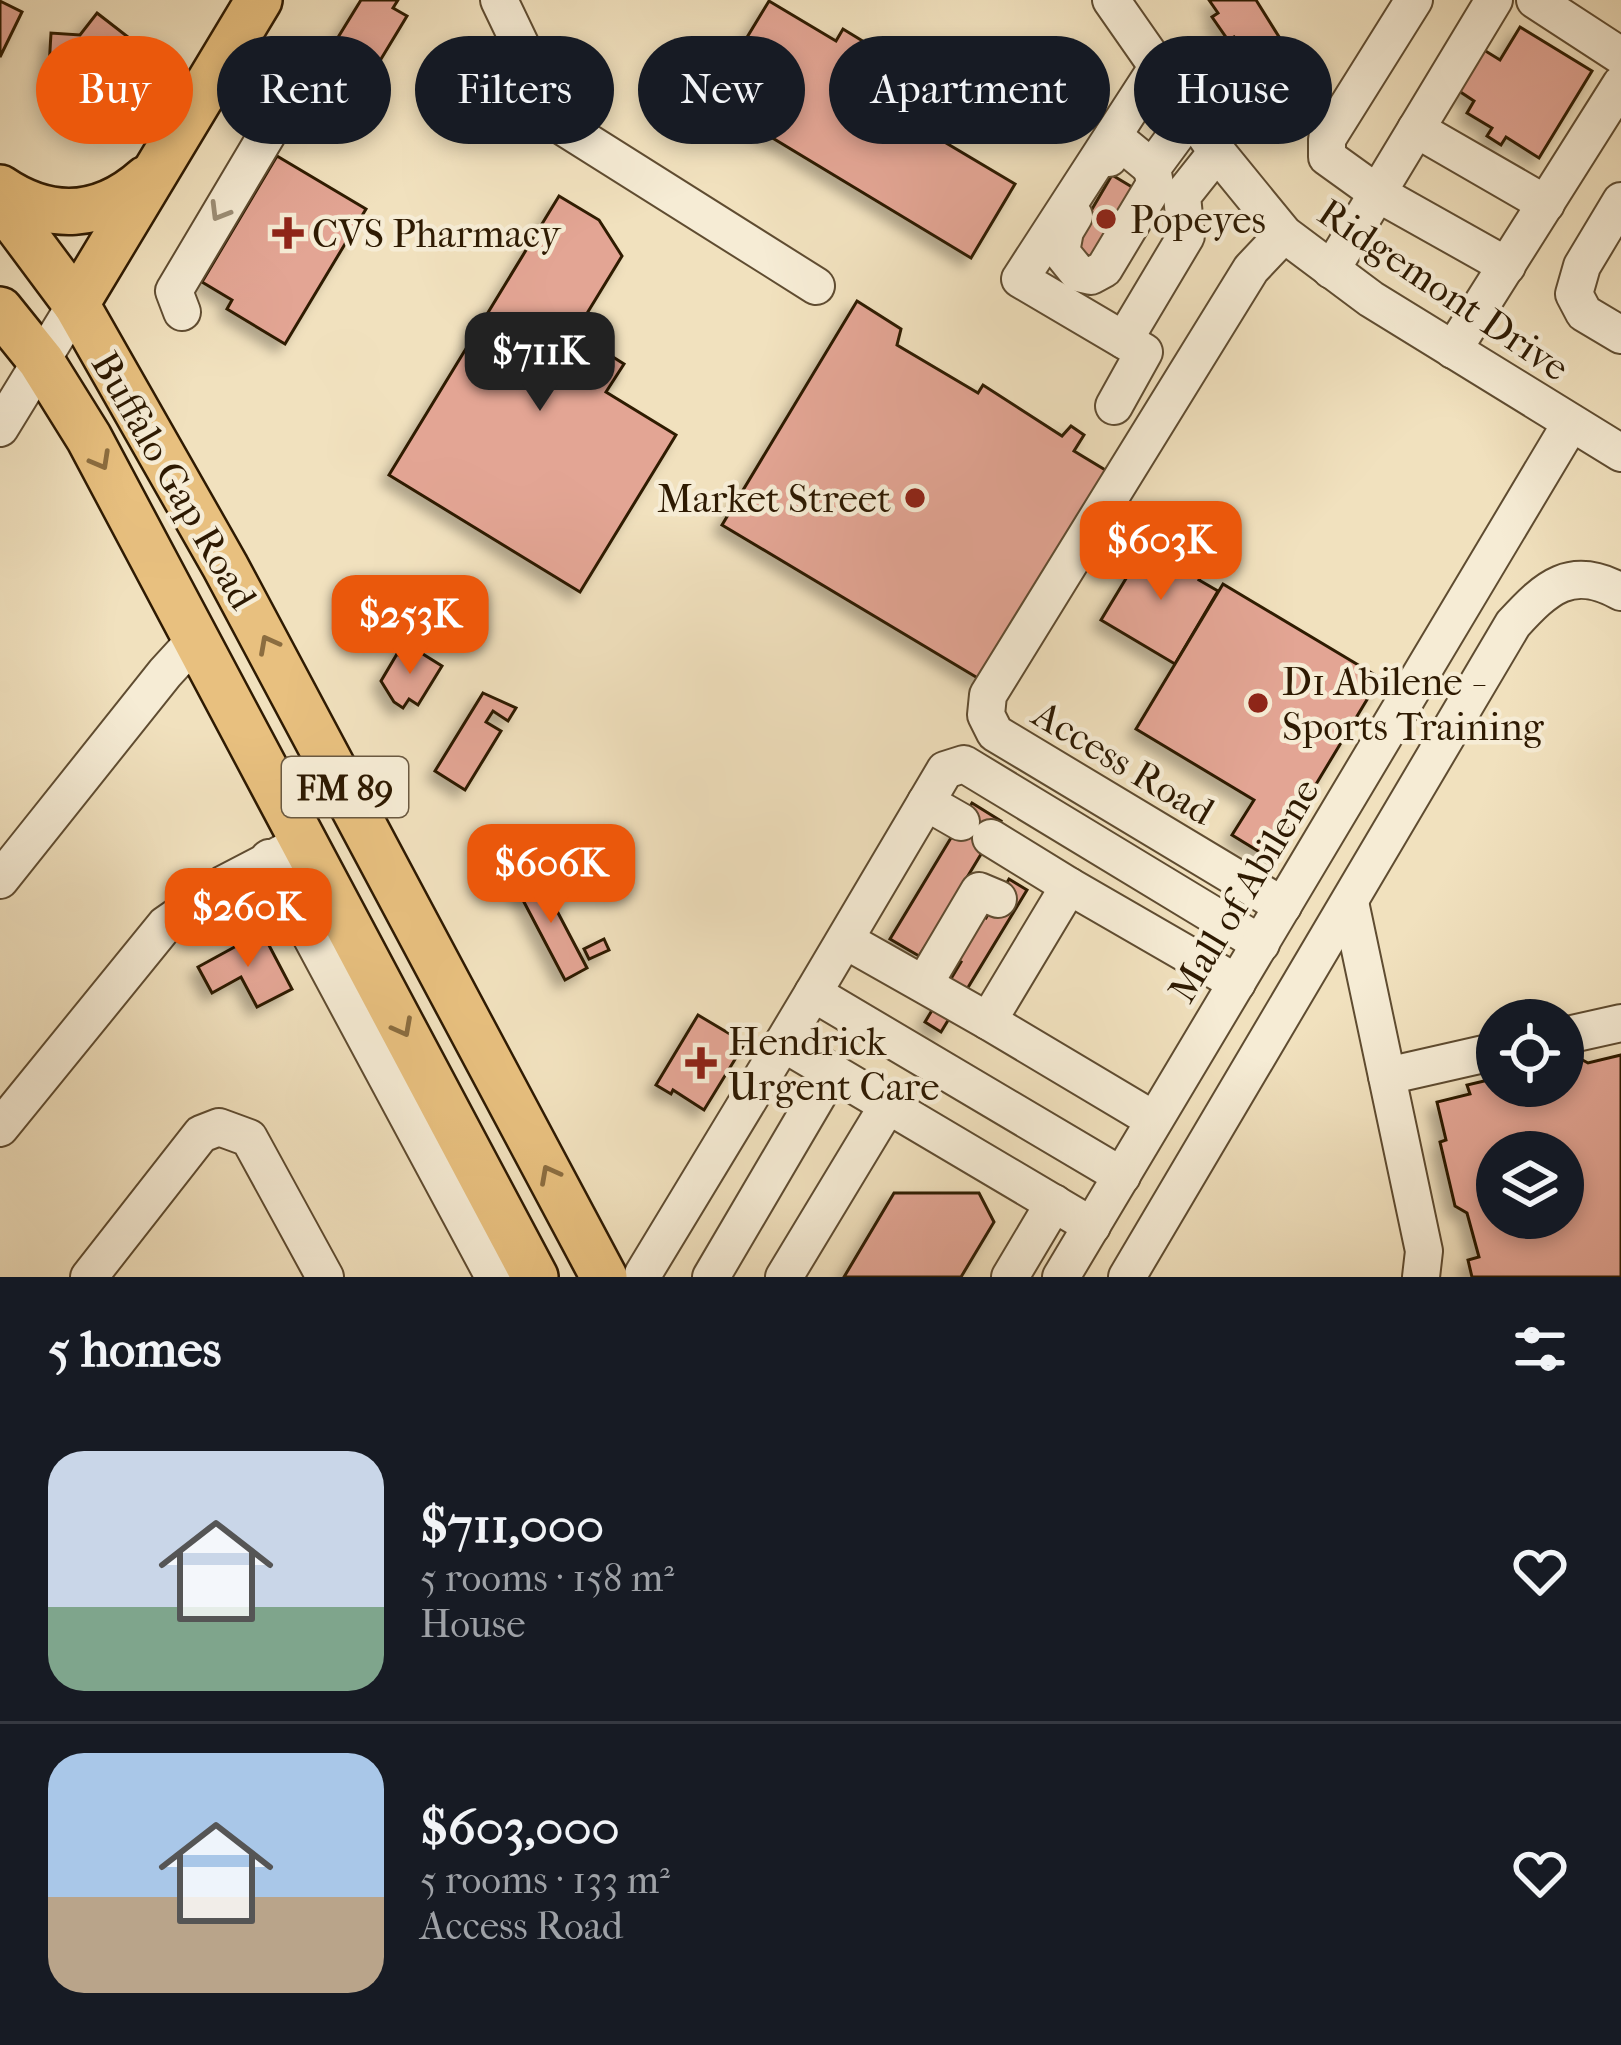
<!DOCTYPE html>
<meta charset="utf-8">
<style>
:root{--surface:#171b24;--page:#20242c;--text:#f1f3f6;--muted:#9ea1a6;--line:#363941;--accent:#ea580c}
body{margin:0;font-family:"IM FELL French Canon",serif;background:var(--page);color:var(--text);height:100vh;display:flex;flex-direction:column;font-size:45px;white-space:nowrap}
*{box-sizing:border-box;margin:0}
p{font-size:39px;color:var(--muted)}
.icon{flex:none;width:66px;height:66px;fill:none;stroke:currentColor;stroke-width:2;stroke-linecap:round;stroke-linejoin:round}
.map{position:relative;height:1277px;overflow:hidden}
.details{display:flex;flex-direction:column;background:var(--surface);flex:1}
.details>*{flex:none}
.top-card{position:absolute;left:36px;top:36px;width:1551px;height:108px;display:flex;gap:24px}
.controls{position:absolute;left:1476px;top:999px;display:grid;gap:24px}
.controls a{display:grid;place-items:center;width:108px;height:108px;border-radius:50%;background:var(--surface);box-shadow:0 6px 18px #0003;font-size:60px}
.price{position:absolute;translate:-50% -102px;padding:0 27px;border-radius:24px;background:var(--accent);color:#fff;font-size:39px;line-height:78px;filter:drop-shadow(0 3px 6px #0008)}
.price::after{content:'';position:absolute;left:50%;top:72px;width:36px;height:27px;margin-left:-18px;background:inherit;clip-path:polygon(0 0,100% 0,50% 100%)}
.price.selected{background:#222;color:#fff}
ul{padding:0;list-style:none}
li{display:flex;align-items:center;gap:36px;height:300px;padding:0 48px}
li+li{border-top:3px solid var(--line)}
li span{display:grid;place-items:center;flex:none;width:336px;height:240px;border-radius:36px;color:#555}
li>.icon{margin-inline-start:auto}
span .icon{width:144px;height:144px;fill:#fffc;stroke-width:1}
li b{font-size:51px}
h2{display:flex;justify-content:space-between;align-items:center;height:144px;padding:0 48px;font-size:51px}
.pill{padding:0 42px;border-radius:54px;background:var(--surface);box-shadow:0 6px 18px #0003;font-size:42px;line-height:108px}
.pill.selected{background:var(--accent);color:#fff}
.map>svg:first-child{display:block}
.building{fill:#e3a594;stroke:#2e1a02;stroke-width:3;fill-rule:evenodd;filter:url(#shadow)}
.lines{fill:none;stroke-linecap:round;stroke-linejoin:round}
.minor-casing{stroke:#5f4c31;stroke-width:40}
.major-casing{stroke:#2e1a02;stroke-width:50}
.minor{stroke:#f6ecd5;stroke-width:36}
.major{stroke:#e8c07f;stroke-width:45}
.oneway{stroke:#9c8e76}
.oneway2{stroke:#8b6d40}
.poi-dot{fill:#8f2418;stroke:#f6ecd5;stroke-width:4.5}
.labels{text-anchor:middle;stroke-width:9;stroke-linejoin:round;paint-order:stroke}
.shield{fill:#f6ecd5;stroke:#6a5941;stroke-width:3}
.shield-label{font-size:36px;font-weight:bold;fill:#2e1a02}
.poi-label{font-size:39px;fill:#2e1a02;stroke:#f6ecd5;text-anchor:start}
.street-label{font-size:39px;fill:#2e1a02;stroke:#f6ecd5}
</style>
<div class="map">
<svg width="1621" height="1277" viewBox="0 0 1621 1277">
<defs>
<filter id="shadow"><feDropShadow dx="-8" dy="8" stdDeviation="6" flood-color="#0004"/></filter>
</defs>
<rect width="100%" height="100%" fill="#f1e1be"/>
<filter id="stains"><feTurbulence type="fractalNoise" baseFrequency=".00167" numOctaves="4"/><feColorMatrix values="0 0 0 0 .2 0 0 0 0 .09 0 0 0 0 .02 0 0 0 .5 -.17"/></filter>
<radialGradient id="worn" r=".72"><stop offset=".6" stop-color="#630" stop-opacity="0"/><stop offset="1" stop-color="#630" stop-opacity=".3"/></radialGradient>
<g class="building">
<path d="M361 0H398L393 8 407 16 378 64 337 39Z"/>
<path d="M1209 0H1256L1306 80 1277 102 1266 86 1260 89 1244 66 1251 61 1234 37 1228 40 1212 17 1218 13Z"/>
<path d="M0 1 22 12 0 57Z"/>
<path d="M769 1 836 41 843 29 920 76 901 107 888 100 884 106 1015 184 971 258 723 108 743 75 729 67Z"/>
<path d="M97 13 137 44 121 65 103 51 96 88 48 85 51 33 80 35Z"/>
<path d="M1520 27 1592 71 1539 158 1506 137 1501 145 1487 136 1492 128 1467 113 1474 101 1459 91 1484 50 1500 60Z"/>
<path d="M277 156 366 209 285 344 227 309 232 300 202 282Z"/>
<path d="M1112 175 1142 193 1100 263 1071 245Z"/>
<path d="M559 196 599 220 622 256 575 333 624 364 606 392 676 435 580 592 389 475Z"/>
<path d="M857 301 901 329 897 345 978 393 983 385 1062 436 1071 426 1084 435 1074 451 1107 471 981 680 722 525Z"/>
<path d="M1145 547 1165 558 1171 549 1206 569 1199 580 1218 591 1175 664 1101 620Z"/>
<path d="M1223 584 1380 678 1271 859 1232 835 1254 800 1136 729Z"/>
<path d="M410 646 442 666 418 705 409 699 403 708 394 702 381 681 397 654 403 658Z"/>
<path d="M483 693 516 708 508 721 493 711 486 722 501 731 465 790 435 771Z"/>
<path d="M972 803 1001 821 954 899 986 918 1009 879 1027 890 941 1032 925 1022 961 962 928 942 919 956 890 939Z"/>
<path d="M536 871 587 968 565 980 514 883Z"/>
<path d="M262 932 292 989 257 1007 241 977 212 993 198 967Z"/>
<path d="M604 939 609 950 589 959 584 949Z"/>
<path d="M698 1015 745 1043 704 1110 673 1090 671 1094 656 1085Z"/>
<path d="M1621 1055V1277H1472L1468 1260 1479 1257 1467 1213 1455 1206 1440 1142 1446 1140 1437 1102 1470 1094 1467 1085 1497 1078V1086H1563V1061L1577 1057 1588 1063ZM1497 1152H1563V1218H1497Z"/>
<path d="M894 1193H979L994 1222 961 1277H844Z"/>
</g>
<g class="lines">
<g class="minor-casing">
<g id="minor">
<path d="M499 0 545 96 551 119 816 286"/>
<path d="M1111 0 1217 152 1284 234 1371 299 1621 453"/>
<path d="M1414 0 1327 139V157L1377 193 1507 266"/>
<path d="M1535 0 1621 56"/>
<path d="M1416 129 1546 204"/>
<path d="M1109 158 1113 136 1152 168"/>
<path d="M1621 201 1582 266 1574 294 1584 313 1621 335"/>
<path d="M1074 216 1065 231 1061 252 1078 273 1091 276 1104 269 1155 184 1152 168 1191 115"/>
<path d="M1331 270 1494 0"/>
<path d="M182 312 174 291 278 116"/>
<path d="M1124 340 1186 236 1182 196 1217 152"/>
<path d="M1453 350 1621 84"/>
<path d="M1114 406 1144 352 1020 279 1158 66"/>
<path d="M0 428 76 304"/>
<path d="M926 802 961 822"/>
<path d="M991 838 1069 886"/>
<path d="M269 858 494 1277"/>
<path d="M0 880 165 673 197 638"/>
<path d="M1350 902 1424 1251 1421 1277"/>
<path d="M1283 906 995 733 986 715 988 695 1251 269 1284 234"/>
<path d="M845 940 988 1021"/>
<path d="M924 984 979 891 998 899"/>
<path d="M813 993 945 770 964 764 1261 944"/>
<path d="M1563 1036 1621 1023"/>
<path d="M783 1043 813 993 1122 1176"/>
<path d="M1387 1076 1497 1051"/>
<path d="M1154 1120 988 1021 1069 886 1237 983"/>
<path d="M0 1128 165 925 224 884 287 851"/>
<path d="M643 1274 783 1043 1092 1226"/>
<path d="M89 1277 201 1134 219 1127 249 1138 325 1277"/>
<path d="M711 1277 832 1071"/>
<path d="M784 1277 888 1105"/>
<path d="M1010 1277 1054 1203"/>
<path d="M1061 1277 1571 423"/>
<path d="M1127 1277 1513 624C1546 588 1571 564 1621 592"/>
</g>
</g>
<g class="major-casing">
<g id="major">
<path d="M0 188C50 222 101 219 146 179"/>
<path d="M0 202 76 304 225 566 604 1277"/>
<path d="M76 304 259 0"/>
<path d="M0 310 41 361 89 438 535 1277"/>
</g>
</g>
<use href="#minor" class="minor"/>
<use href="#major" class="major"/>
</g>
<defs><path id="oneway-chevron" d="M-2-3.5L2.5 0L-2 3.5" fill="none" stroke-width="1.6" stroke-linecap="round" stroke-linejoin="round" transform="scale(3)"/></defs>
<use class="oneway" href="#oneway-chevron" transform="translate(219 212) rotate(121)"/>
<g class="oneway2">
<use href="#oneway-chevron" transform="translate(101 461) rotate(61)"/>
<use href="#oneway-chevron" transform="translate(268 644) rotate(-118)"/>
<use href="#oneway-chevron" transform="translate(403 1028) rotate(62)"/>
<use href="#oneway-chevron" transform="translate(549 1174) rotate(-118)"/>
</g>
<g class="poi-dot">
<circle cx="1106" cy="219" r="12"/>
<path d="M282 215h12v12h12v12h-12v12h-12v-12h-12v-12h12z"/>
<circle cx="915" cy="498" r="12"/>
<circle cx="1258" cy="703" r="12"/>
<path d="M695 1045h12v12h12v12h-12v12h-12v-12h-12v-12h12z"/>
</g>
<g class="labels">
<rect class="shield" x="282" y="757" width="126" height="60" rx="9"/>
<g class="shield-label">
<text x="345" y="800">FM 89</text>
</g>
<g class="poi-label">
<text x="1130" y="233">Popeyes</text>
<text x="312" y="247">CVS Pharmacy</text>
<text x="891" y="512" text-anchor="end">Market Street</text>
<text x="1282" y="695">D1 Abilene -<tspan x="1282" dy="45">Sports Training</tspan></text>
<text x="728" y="1055">Hendrick<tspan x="728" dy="45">Urgent Care</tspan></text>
</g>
<g class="street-label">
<text transform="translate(1444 289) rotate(34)" y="14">Ridgemont Drive</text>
<text transform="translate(175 480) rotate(60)" y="14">Buffalo Gap Road</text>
<text transform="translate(1124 762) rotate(31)" y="14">Access Road</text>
<text transform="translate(1243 890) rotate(-59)" y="14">Mall of Abilene</text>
</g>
</g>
<rect width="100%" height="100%" filter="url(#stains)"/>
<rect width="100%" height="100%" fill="url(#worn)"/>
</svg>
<div class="controls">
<a><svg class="icon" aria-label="locate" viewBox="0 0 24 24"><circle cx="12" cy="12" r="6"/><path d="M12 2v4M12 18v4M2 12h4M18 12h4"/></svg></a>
<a><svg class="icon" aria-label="layers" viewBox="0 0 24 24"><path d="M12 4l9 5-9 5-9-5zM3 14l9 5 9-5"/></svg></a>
</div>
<b class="price selected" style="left:540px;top:414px">$711K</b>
<b class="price" style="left:1161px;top:603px">$603K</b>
<b class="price" style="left:410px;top:677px">$253K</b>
<b class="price" style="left:551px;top:926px">$606K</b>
<b class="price" style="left:248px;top:970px">$260K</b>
<div class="top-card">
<a class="pill selected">Buy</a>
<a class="pill">Rent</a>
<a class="pill">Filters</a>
<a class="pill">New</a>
<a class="pill">Apartment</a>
<a class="pill">House</a>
</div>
</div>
<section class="details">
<h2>5 homes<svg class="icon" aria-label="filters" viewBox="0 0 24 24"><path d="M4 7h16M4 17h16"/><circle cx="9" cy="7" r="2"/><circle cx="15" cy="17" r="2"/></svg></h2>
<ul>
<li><span style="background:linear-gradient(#c9d6e8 65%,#7fa58c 0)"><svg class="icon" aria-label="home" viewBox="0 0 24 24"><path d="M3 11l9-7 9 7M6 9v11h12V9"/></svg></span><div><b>$711,000</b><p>5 rooms · 158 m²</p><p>House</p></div><svg class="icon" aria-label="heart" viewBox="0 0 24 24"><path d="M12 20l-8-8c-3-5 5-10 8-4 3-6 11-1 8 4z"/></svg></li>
<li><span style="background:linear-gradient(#a9c7e8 60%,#b9a48a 0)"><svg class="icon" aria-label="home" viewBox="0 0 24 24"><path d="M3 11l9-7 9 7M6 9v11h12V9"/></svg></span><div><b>$603,000</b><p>5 rooms · 133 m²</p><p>Access Road</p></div><svg class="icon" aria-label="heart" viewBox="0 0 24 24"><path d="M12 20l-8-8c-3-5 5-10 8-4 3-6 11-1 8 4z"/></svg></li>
</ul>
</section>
